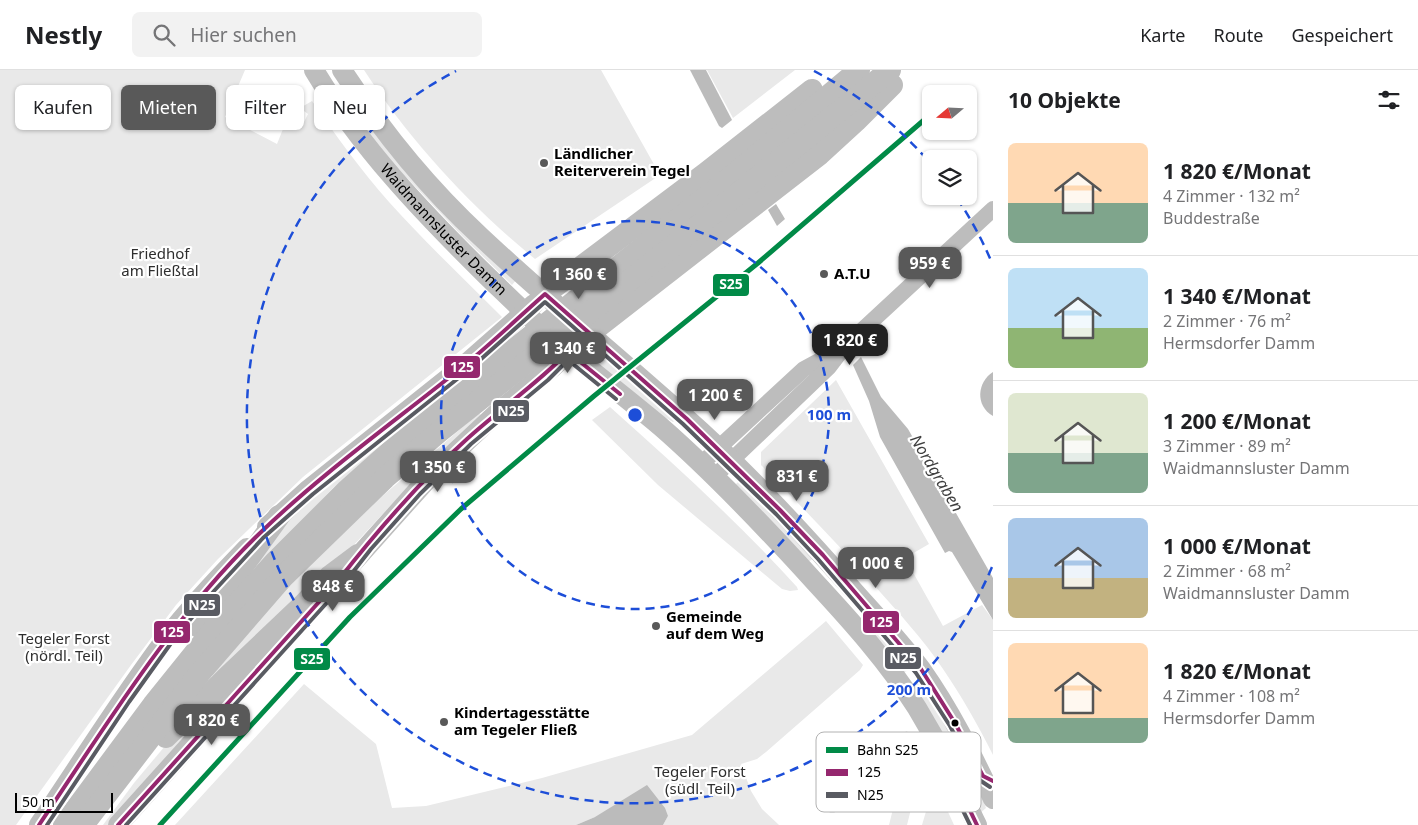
<!DOCTYPE html>
<html lang="de">
<meta charset="utf-8">
<style>
:root{--surface:#fff;--page:#f2f2f2;--text:#202124;--muted:#757577;--line:#e0e0e0;--accent:#595959}
body{margin:0;font-family:"Noto Sans",sans-serif;background:var(--page);color:var(--text);height:100vh;display:flex;flex-direction:column;font-size:19px;white-space:nowrap}
*{box-sizing:border-box;margin:0}
p{font-size:16px;color:var(--muted)}
.icon{flex:none;width:28px;height:28px;fill:none;stroke:currentColor;stroke-width:2;stroke-linecap:round;stroke-linejoin:round}
.map{position:relative;flex:1;overflow:hidden}
.drawer{display:flex;flex-direction:column;background:var(--surface);width:425px}
.drawer>*{flex:none}
.hud{position:absolute;left:15px;top:15px;width:475px;height:45px;display:flex;gap:10px}
.needle{width:32px;rotate:251deg}
.tools{position:absolute;left:922px;top:15px;display:grid;gap:10px}
.tools a{display:grid;place-items:center;width:55px;height:55px;border-radius:8px;background:var(--surface);box-shadow:0 1px 4px #0004;font-size:25px}
.scale{position:absolute;left:15px;bottom:12px;width:98px;box-sizing:border-box;padding-left:5px;border:2px solid #000;border-top:0;font-size:14px;line-height:18px;white-space:nowrap;color:#000;-webkit-text-stroke:4px #fff;paint-order:stroke}
.price{position:absolute;translate:-50% -42px;padding:0 11px;border-radius:10px;background:var(--accent);color:#fff;font-size:16px;line-height:32px;filter:drop-shadow(0 1px 2px #0008)}
.price::after{content:'';position:absolute;left:50%;top:30px;width:15px;height:11px;margin-left:-8px;background:inherit;clip-path:polygon(0 0,100% 0,50% 100%)}
.price.selected{background:#222;color:#fff}
ul{padding:0;list-style:none}
li{display:flex;align-items:center;gap:15px;height:125px;padding:0 15px}
li+li{border-top:1px solid var(--line)}
li span{display:grid;place-items:center;flex:none;width:140px;height:100px;border-radius:8px;color:#555}
li>.icon{margin-inline-start:auto}
span .icon{width:60px;height:60px;fill:#fffc;stroke-width:1}
li b{font-size:21px}
h2{display:flex;justify-content:space-between;align-items:center;height:60px;padding:0 15px;font-size:21px}
.pill{padding:0 18px;border-radius:8px;background:var(--surface);box-shadow:0 1px 4px #0004;font-size:18px;line-height:45px}
.pill.selected{background:var(--accent);color:#fff}
header{display:flex;align-items:center;gap:30px;box-sizing:border-box;height:70px;padding:0 25px;background:var(--surface);border-bottom:1px solid var(--line)}
header strong{font-size:24px}
nav{display:flex;gap:28px;margin-inline-start:auto;font-size:18px}
.search{width:350px;height:45px;background:var(--page);display:flex;align-items:center;gap:12px;box-sizing:border-box;padding:0 18px;border-radius:8px;color:var(--muted);font-size:19px}
main{display:flex;flex:1;min-height:0}
.map>svg:first-child{display:block}
.green{fill:#e9e9e9}
.water{fill:#bbb}
.lines{fill:none;stroke-linecap:round;stroke-linejoin:round}
.minor{stroke:#bdbdbd;stroke-width:16}
.major{stroke:#bdbdbd;stroke-width:20}
.highway{stroke:#bdbdbd;stroke-width:22}
.bus-1-casing{stroke:#fff;stroke-width:8}
.bus-2-casing{stroke:#fff;stroke-width:8}
.bus-1{stroke:#95276e;stroke-width:4}
.bus-2{stroke:#595b62;stroke-width:4}
.rail-1-casing{stroke:#fff;stroke-width:9}
.rail-1{stroke:#018a47;stroke-width:5}
.ring{fill:none;stroke:#1d4ed8;stroke-width:2.5;stroke-dasharray:9 6}
.poi-dot{fill:#595959;stroke:#fff;stroke-width:2}
.bus-dot{fill:#000;stroke:#fff;stroke-width:2}
.labels{text-anchor:middle;stroke-width:4.5;stroke-linejoin:round;paint-order:stroke}
.poi-label{font-size:15px;font-weight:bold;fill:#000;stroke:#fff;text-anchor:start}
.street-label{font-size:15px;fill:#000;stroke:#fff}
.park-label{font-size:15px;fill:#2e2e2e;stroke:#fff}
.water-label{font-size:16px;font-style:italic;fill:#3f3f3f;stroke:#fff}
.key{fill:#fff;stroke:#b2b2b2;stroke-width:1}
.key-label{font-size:14px;fill:#000}
.centre{fill:#1d4ed8;stroke:#fff;stroke-width:2.5}
.ring-label{font-size:15px;text-anchor:middle;font-weight:bold;fill:#1d4ed8;stroke:#fff;stroke-width:4.5;stroke-linejoin:round;paint-order:stroke}
.line-badge{stroke:#fff;stroke-width:2}
.badge-label{font-size:14px;text-anchor:middle;font-weight:bold;fill:#fff}
</style>
<header>
<strong>Nestly</strong>
<div class="search"><svg class="icon" aria-label="search" viewBox="0 0 24 24"><circle cx="10" cy="10" r="6"/><path d="M15 15l6 6"/></svg>Hier suchen</div>
<nav><a>Karte</a><a>Route</a><a>Gespeichert</a></nav>
</header>
<main>
<div class="map">
<svg width="993" height="755" viewBox="0 0 993 755">
<rect width="100%" height="100%" fill="#fff"/>
<g class="green">
<path d="M0 0H245L225 47 277 74 285 54 300 60 308 44 300 38 312 31C336 66 361 100 389 132 425 172 464 209 502 247L303 407 218 489 176 535 131 595 16 755H0Z"/>
<path d="M364 0H601L660 105 535 189C469 135 410 71 364 0Z"/>
<path d="M707 0H795L733 48Z"/>
<path d="M345 19 517 209 512 215 462 166 408 109 390 93 338 24Z"/>
<path d="M604 289 654 333 676 349 673 352 651 339 597 295Z"/>
<path d="M836 310 929 474 905 488 943 556 982 535 993 550V685C978 655 962 627 943 599 923 569 897 541 873 514 837 473 799 434 761 395V382Z"/>
<path d="M610 337C675 395 739 453 797 517L798 520 790 521 782 519 658 415 592 350Z"/>
<path d="M479 343 481 345 433 390 326 505 213 606 210 603 292 510 344 459Z"/>
<path d="M406 354 333 418 252 503 268 477 288 451 310 429Z"/>
<path d="M740 410 815 487 807 493 733 417Z"/>
<path d="M826 551 863 595 860 600 766 682 757 689 741 694 751 721 762 739 779 755H663L668 746 595 747 576 755H175L304 614 376 674 392 738 426 736 542 708 692 665Z"/>
<path d="M875 560 879 563 909 597 907 601 904 602 870 563Z"/>
<path d="M255 589 109 755H103L134 713 165 676Z"/>
<path d="M918 612 922 614 979 718 986 738 980 743 914 616Z"/>
<path d="M907 661 933 709 954 755H922L930 728 904 719 911 677 905 662Z"/>
<path d="M887 685 885 701 880 695 832 738 835 743H830L825 737 824 733 825 731 829 735Z"/>
<path d="M895 731 911 739 907 755H889Z"/>
</g>
<g class="water">
<path d="M690 0H706L732 50 722 58 719 56Z"/>
<path d="M776 134 785 149 777 156 768 140Z"/>
<path d="M861 287 881 327 908 359 993 508V550L952 482 949 481 945 483 880 367 869 331 853 295Z"/>
<path d="M993 302V346C975 336 977 312 993 302Z"/>
<path d="M647 715 665 738 668 746 663 755H576L595 747Z"/>
</g>
<g class="lines">
<g class="minor">
<path d="M701 394 804 299 839 280"/>
<path d="M714 407 829 297 845 276 993 139"/>
</g>
<g class="major">
<path id="s1" d="M314 0C360 77 423 143 487 206 514 232 540 258 569 282 599 307 630 331 660 356 715 404 765 457 814 511 851 551 888 592 917 638 925 652 934 667 942 681 955 705 965 731 977 755"/>
<path d="M342 0C381 60 428 118 481 167 547 229 617 286 685 347 745 400 800 460 853 520 876 546 900 571 921 599 950 640 972 684 993 729"/>
<path d="M267 457 309 419 467 293 534 234"/>
<path d="M348 498 434 402 499 341 553 297 577 274"/>
<path d="M39 755C82 692 122 627 168 566 192 535 220 506 247 478"/>
<path d="M118 755 312 539"/>
</g>
<g class="highway">
<path d="M545 224 706 103 812 20"/>
<path d="M590 263 820 84 856 51 892 15"/>
<path d="M199 557 279 446"/>
<path d="M166 667 226 608 304 534 330 506 358 485"/>
<path d="M64 755 153 635 215 558 276 491 346 421 429 347 726 111 859 0"/>
<path d="M83 755 200 603 283 507 385 408 439 362 683 168 890 0"/>
</g>
<g class="bus-1-casing">
<g id="bus-1">
<path d="M938 674 977 755"/>
<path d="M39 755C107 654 171 549 259 464 323 402 397 350 466 294 493 272 519 247 545 224L687 349 780 440 823 485 921 599 955 653 983 706 993 711"/>
<path d="M118 755 337 512C377 461 419 412 467 369 500 339 537 314 568 282L620 324"/>
</g>
</g>
<g class="bus-2-casing">
<g id="bus-2">
<path d="M932 677 970 755"/>
<path d="M47 755 129 632 174 569 214 521 263 468 313 424 471 298 545 232 683 354 776 444 818 489 916 603 950 656 978 709 990 717"/>
<path d="M126 755 342 516 371 479 420 424 471 374 548 310 568 290 616 329"/>
</g>
</g>
<use href="#bus-1" class="bus-1"/>
<use href="#bus-2" class="bus-2"/>
<g class="rail-1-casing">
<path id="rail-1" d="M160 755 350 547 461 439 594 326 758 193 931 44"/>
</g>
<use href="#rail-1" class="rail-1"/>
</g>
<g class="ring">
<circle cx="635" cy="345" r="194"/>
<path d="M992 497A388 388 0 1 1 456 1M814 1A388 388 0 0 1 930 93M957 128A388 388 0 0 1 992 193"/>
</g>
<g class="poi-dot">
<circle cx="544" cy="93" r="5"/>
<circle cx="824" cy="204" r="5"/>
<circle cx="656" cy="556" r="5"/>
<circle cx="444" cy="652" r="5"/>
</g>
<circle class="bus-dot" cx="955" cy="653" r="4.5"/>
<g class="labels">
<g class="poi-label">
<text x="554" y="89">Ländlicher<tspan x="554" dy="17">Reiterverein Tegel</tspan></text>
<text x="834" y="209">A.T.U</text>
<text x="666" y="552">Gemeinde<tspan x="666" dy="17">auf dem Weg</tspan></text>
<text x="454" y="648">Kindertagesstätte<tspan x="454" dy="17">am Tegeler Fließ</tspan></text>
</g>
<g class="street-label">
<text dy="5" stroke="none"><textPath href="#s1" startOffset="206">Waidmannsluster Damm</textPath></text>
</g>
<g class="park-label">
<text x="160" y="189">Friedhof<tspan x="160" dy="17">am Fließtal</tspan></text>
<text x="64" y="574">Tegeler Forst<tspan x="64" dy="17">(nördl. Teil)</tspan></text>
<text x="700" y="707">Tegeler Forst<tspan x="700" dy="17">(südl. Teil)</tspan></text>
</g>
<g class="water-label">
<text transform="translate(937 403) rotate(59)" y="6">Nordgraben</text>
</g>
</g>
<rect x="816" y="662" width="165" height="80" rx="8" class="key"/>
<rect x="826" y="677" width="22" height="6" fill="#018a47"/>
<rect x="826" y="699" width="22" height="7" fill="#95276e"/>
<rect x="826" y="722" width="22" height="6" fill="#595b62"/>
<g class="key-label">
<text x="857" y="685">Bahn S25</text>
<text x="857" y="707">125</text>
<text x="857" y="730">N25</text>
</g>
<circle cx="635" cy="345" r="8" class="centre"/>
<g class="ring-label">
<text x="829" y="350">100 m</text>
<text x="909" y="625">200 m</text>
</g>
<g class="line-badge">
<rect x="712" y="203" width="38" height="24" rx="5" fill="#018a47"/>
<rect x="443" y="285" width="38" height="24" rx="5" fill="#95276e"/>
<rect x="492" y="329" width="38" height="24" rx="5" fill="#595b62"/>
<rect x="183" y="523" width="38" height="24" rx="5" fill="#595b62"/>
<rect x="862" y="540" width="38" height="24" rx="5" fill="#95276e"/>
<rect x="153" y="550" width="38" height="24" rx="5" fill="#95276e"/>
<rect x="884" y="576" width="38" height="24" rx="5" fill="#595b62"/>
<rect x="293" y="577" width="38" height="24" rx="5" fill="#018a47"/>
</g>
<g class="badge-label">
<text x="731" y="219">S25</text>
<text x="462" y="302">125</text>
<text x="511" y="346">N25</text>
<text x="202" y="540">N25</text>
<text x="881" y="557">125</text>
<text x="172" y="567">125</text>
<text x="903" y="593">N25</text>
<text x="312" y="594">S25</text>
</g>
</svg>
<div class="tools">
<a><svg class="needle" viewBox="-14 -14 28 28"><path d="M0-13l5 13h-10z" fill="#e53935"/><path d="M0 13l5-13h-10z" fill="#757577"/></svg></a>
<a><svg class="icon" aria-label="layers" viewBox="0 0 24 24"><path d="M12 4l9 5-9 5-9-5zM3 14l9 5 9-5"/></svg></a>
</div>
<div class="scale">50 m</div>
<b class="price" style="left:930px;top:219px">959 €</b>
<b class="price" style="left:579px;top:230px">1 360 €</b>
<b class="price selected" style="left:850px;top:296px">1 820 €</b>
<b class="price" style="left:568px;top:304px">1 340 €</b>
<b class="price" style="left:715px;top:351px">1 200 €</b>
<b class="price" style="left:438px;top:423px">1 350 €</b>
<b class="price" style="left:797px;top:432px">831 €</b>
<b class="price" style="left:876px;top:519px">1 000 €</b>
<b class="price" style="left:333px;top:542px">848 €</b>
<b class="price" style="left:212px;top:676px">1 820 €</b>
<div class="hud">
<a class="pill">Kaufen</a>
<a class="pill selected">Mieten</a>
<a class="pill">Filter</a>
<a class="pill">Neu</a>
</div>
</div>
<section class="drawer">
<h2>10 Objekte<svg class="icon" aria-label="filters" viewBox="0 0 24 24"><path d="M4 7h16M4 17h16"/><circle cx="9" cy="7" r="2"/><circle cx="15" cy="17" r="2"/></svg></h2>
<ul>
<li><span style="background:linear-gradient(#ffd9b3 60%,#7fa58c 0)"><svg class="icon" aria-label="home" viewBox="0 0 24 24"><path d="M3 11l9-7 9 7M6 9v11h12V9"/></svg></span><div><b>1 820 €/Monat</b><p>4 Zimmer · 132 m²</p><p>Buddestraße</p></div></li>
<li><span style="background:linear-gradient(#bfe0f5 60%,#8fb573 0)"><svg class="icon" aria-label="home" viewBox="0 0 24 24"><path d="M3 11l9-7 9 7M6 9v11h12V9"/></svg></span><div><b>1 340 €/Monat</b><p>2 Zimmer · 76 m²</p><p>Hermsdorfer Damm</p></div></li>
<li><span style="background:linear-gradient(#dfe7d0 60%,#7fa58c 0)"><svg class="icon" aria-label="home" viewBox="0 0 24 24"><path d="M3 11l9-7 9 7M6 9v11h12V9"/></svg></span><div><b>1 200 €/Monat</b><p>3 Zimmer · 89 m²</p><p>Waidmannsluster Damm</p></div></li>
<li><span style="background:linear-gradient(#a9c7e8 60%,#c2b280 0)"><svg class="icon" aria-label="home" viewBox="0 0 24 24"><path d="M3 11l9-7 9 7M6 9v11h12V9"/></svg></span><div><b>1 000 €/Monat</b><p>2 Zimmer · 68 m²</p><p>Waidmannsluster Damm</p></div></li>
<li><span style="background:linear-gradient(#ffd9b3 75%,#7fa58c 0)"><svg class="icon" aria-label="home" viewBox="0 0 24 24"><path d="M3 11l9-7 9 7M6 9v11h12V9"/></svg></span><div><b>1 820 €/Monat</b><p>4 Zimmer · 108 m²</p><p>Hermsdorfer Damm</p></div></li>
</ul>
</section>
</main>
